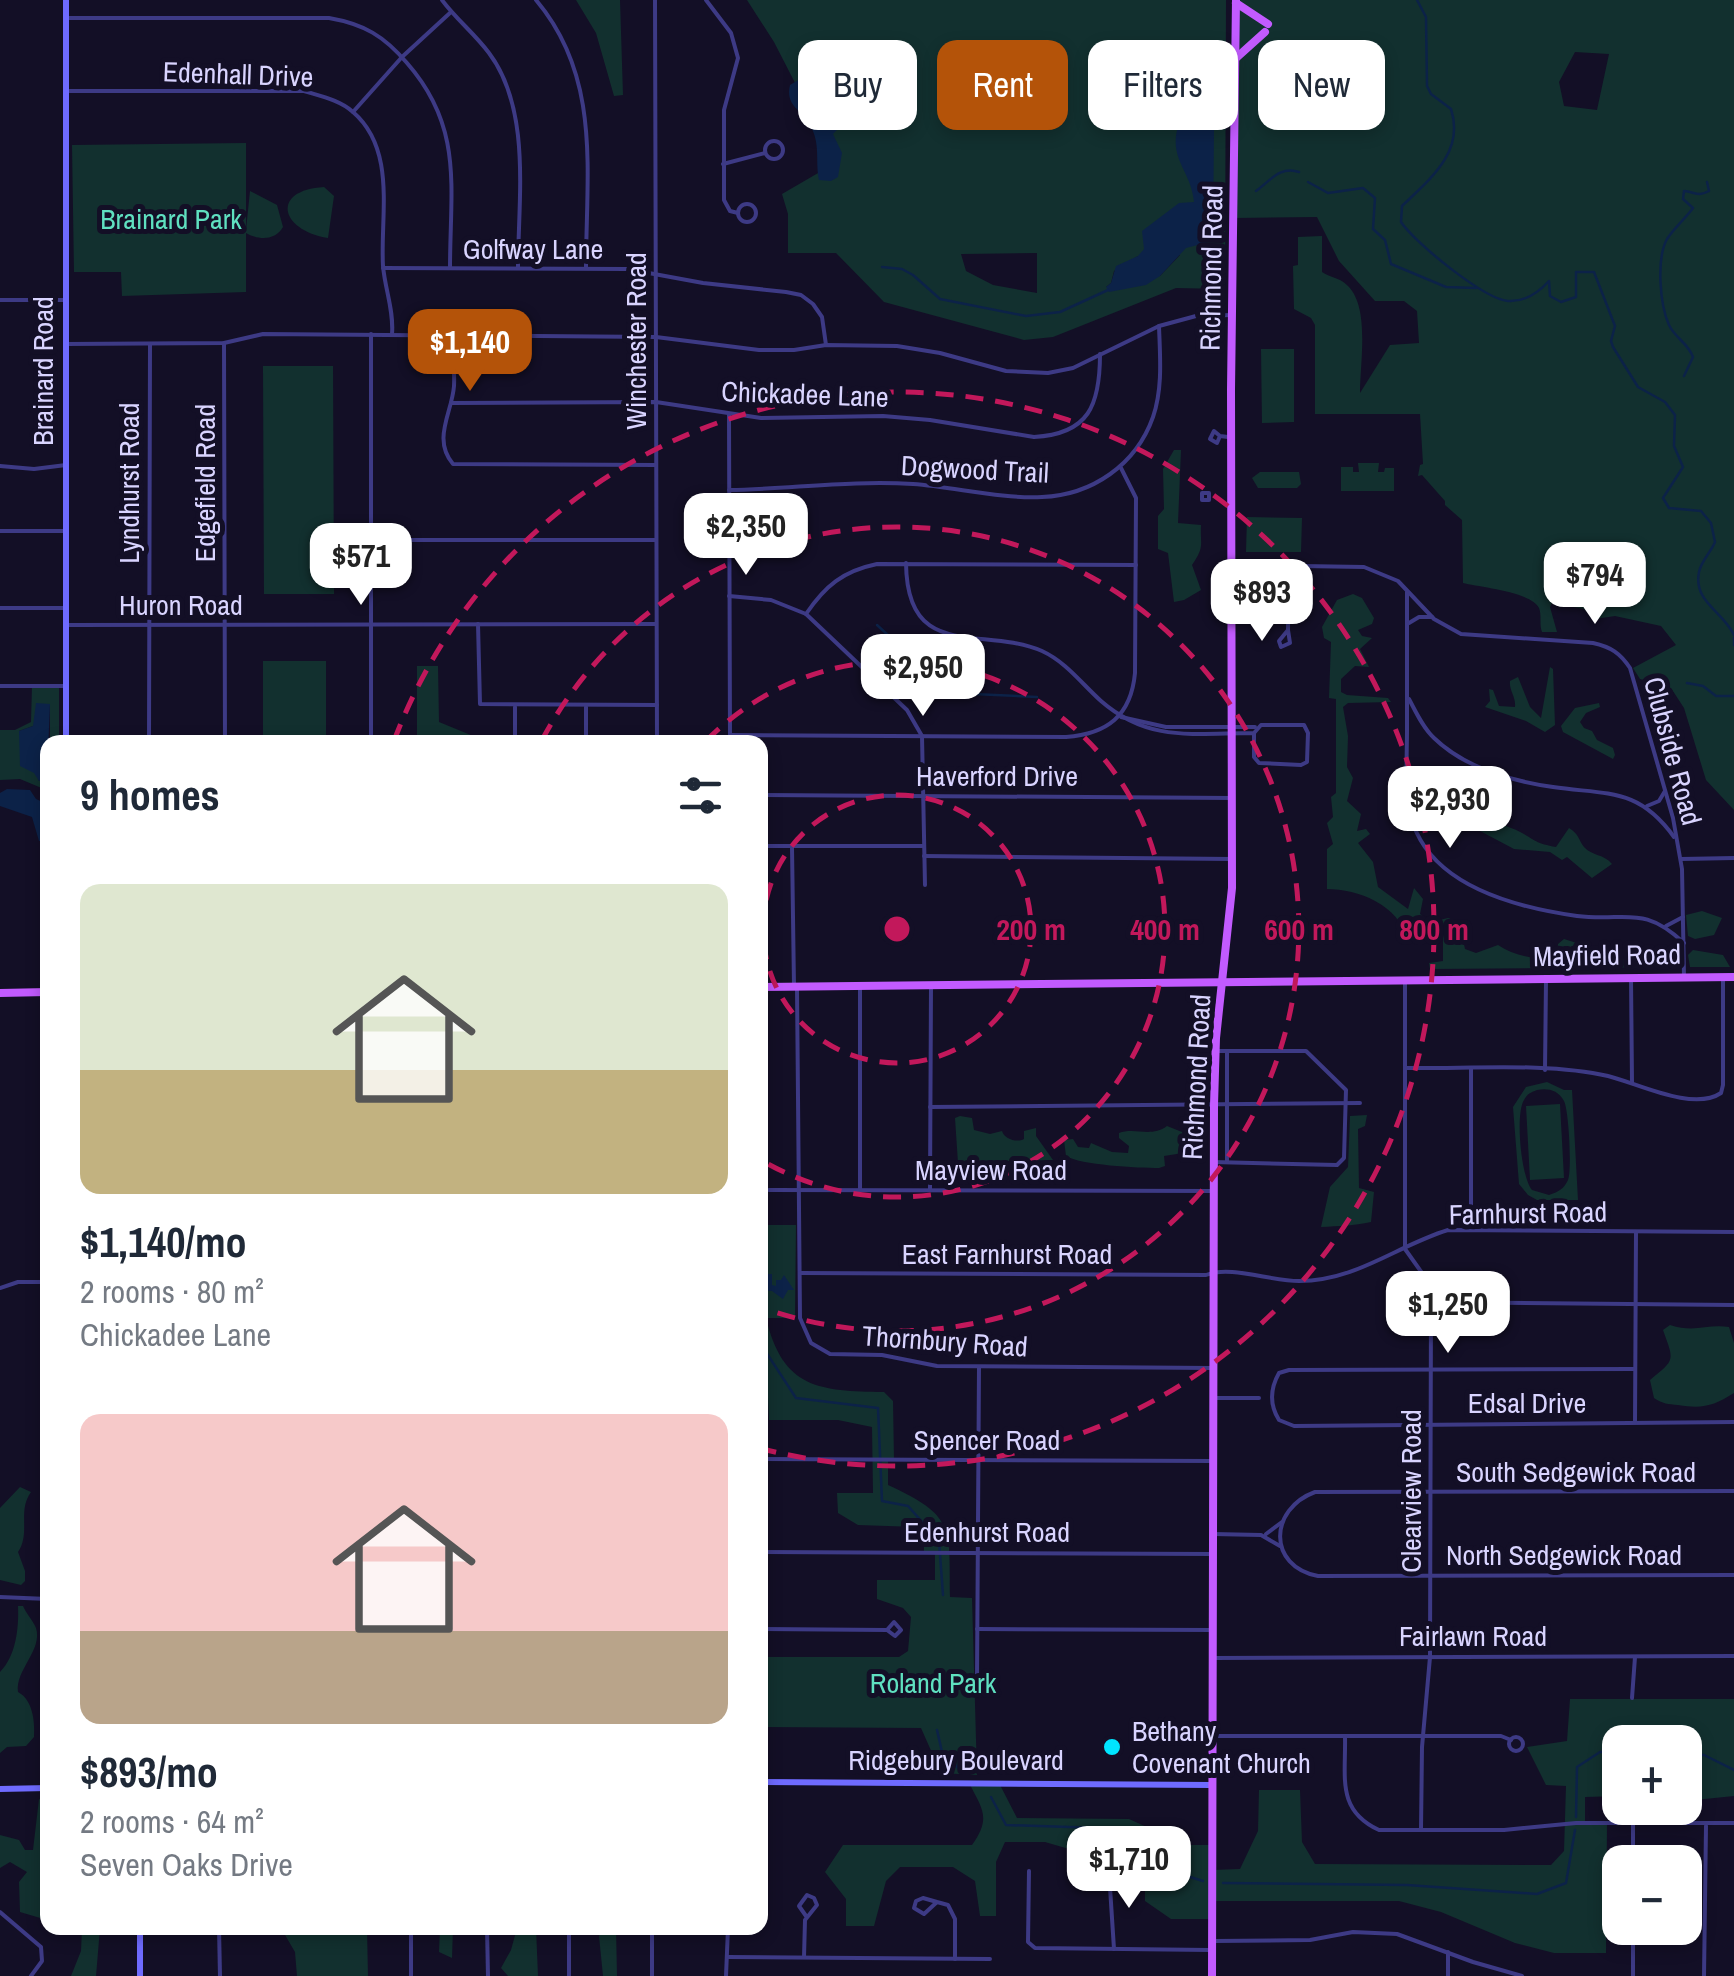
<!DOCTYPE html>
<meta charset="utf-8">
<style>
:root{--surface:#fff;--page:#f2f2f3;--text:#1f2937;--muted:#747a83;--accent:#b45309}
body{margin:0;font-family:"Archivo Narrow",sans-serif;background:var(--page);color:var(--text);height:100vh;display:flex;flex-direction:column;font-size:38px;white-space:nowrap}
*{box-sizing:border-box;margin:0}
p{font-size:32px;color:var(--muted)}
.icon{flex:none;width:55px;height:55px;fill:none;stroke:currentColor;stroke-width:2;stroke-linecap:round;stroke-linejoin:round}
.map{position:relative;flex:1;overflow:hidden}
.side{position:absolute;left:40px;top:735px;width:728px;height:1200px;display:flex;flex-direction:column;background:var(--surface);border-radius:20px;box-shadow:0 5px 15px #0003}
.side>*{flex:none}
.hud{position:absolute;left:798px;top:40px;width:785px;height:90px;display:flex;gap:20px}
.tools{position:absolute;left:1602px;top:1725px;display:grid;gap:20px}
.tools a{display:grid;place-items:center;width:100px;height:100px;border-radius:20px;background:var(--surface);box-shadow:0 5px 15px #0003;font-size:50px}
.price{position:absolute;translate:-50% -85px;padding:0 22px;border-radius:20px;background:#fff;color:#222;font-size:32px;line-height:65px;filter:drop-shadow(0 2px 5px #0008)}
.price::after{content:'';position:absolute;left:50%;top:60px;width:30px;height:22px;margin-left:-15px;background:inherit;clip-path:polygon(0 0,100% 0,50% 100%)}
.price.on{background:var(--accent);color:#fff}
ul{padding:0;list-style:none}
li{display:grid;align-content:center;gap:20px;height:530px;padding:0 40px}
li span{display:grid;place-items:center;height:310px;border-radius:20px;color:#555}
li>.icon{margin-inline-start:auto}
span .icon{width:180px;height:180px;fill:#fffc;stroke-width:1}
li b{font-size:42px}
h2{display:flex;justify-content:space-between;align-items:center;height:120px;padding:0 40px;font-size:42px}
.tag{padding:0 35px;border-radius:20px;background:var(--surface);box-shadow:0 5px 15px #0003;font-size:35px;line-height:90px}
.tag.on{background:var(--accent);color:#fff}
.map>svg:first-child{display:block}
.green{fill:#12302f;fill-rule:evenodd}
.water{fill:#0c2248}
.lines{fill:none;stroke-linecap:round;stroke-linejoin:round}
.stream{stroke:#0c2248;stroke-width:2.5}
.street{stroke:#3d3a85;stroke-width:4}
.secondary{stroke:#6f6bff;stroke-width:6}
.primary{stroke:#c25bff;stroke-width:8}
.ring{fill:none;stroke:#c2185b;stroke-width:5;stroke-dasharray:18 12}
.poi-dot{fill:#00e5ff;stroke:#130f26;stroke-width:4}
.labels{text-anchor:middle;stroke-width:10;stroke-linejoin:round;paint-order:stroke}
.street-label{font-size:28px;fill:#d9d4ff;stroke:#130f26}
.park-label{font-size:28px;fill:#5fe0c0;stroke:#130f26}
.poi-label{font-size:28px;fill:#d9d4ff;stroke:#130f26;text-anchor:start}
.centre{fill:#c2185b;stroke:#130f26;stroke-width:5}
.ring-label{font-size:30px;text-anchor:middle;font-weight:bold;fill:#c2185b;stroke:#130f26;stroke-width:10;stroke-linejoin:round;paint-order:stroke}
</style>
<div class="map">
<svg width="1734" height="1976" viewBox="0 0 1734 1976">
<rect width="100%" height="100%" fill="#130f26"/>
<g class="green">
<path d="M576 0H620L623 95 614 96 596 33Z"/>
<path d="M747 0H1226L1225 289 1176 288 1053 337 1024 340 884 302 836 253H788V214L782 194 825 169V141L774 42ZM1037 253V293L993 285 966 271 961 254ZM1180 255 1160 276 1106 287 1111 283 1114 271 1138 256Z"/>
<path d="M1236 0H1734V810L1706 780 1684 708 1671 688 1640 679 1633 668 1676 645 1661 626 1615 616 1595 619 1584 609 1552 603 1550 607 1557 632H1542C1539 625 1542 615 1539 608 1532 592 1479 587 1463 583L1462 520 1445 505V501L1422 475 1418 476 1420 465 1423 464 1420 414H1315V325L1311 318 1294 309 1293 266 1298 265V237L1322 236V272C1331 278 1339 277 1348 286 1370 308 1360 362 1360 393L1390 345 1419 343 1417 311 1404 301H1375L1339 261 1317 217 1234 218ZM1575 52 1609 54 1597 110 1564 106 1559 82Z"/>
<path d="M246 143V230L250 191 277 205 283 227C275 241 258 240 246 233V292L122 296 121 272H74L72 145Z"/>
<path d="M324 187 334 196 328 238C279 230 271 190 324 187Z"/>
<path d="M1261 349H1294V422L1262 423Z"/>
<path d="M263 366H333L334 594H264Z"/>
<path d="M1174 450H1181L1178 523 1201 525C1200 546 1205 546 1192 565L1201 590 1184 600 1174 602 1168 553 1158 549V516L1164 509 1163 469Z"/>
<path d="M1358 463H1379L1378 472H1384L1385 468H1394V491H1341V467H1353V472H1359Z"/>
<path d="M1260 472H1299L1301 484 1297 488H1258L1252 478Z"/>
<path d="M1247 517 1302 518 1301 552H1246Z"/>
<path d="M1353 594 1362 598 1374 618 1372 624 1358 630 1362 636 1372 638 1360 649 1369 667 1355 666 1341 679V692L1347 695 1388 698 1391 702 1348 703 1343 707 1348 736 1347 767 1353 778 1347 801 1361 814 1357 831 1366 829 1370 834 1358 843 1373 862 1378 887 1408 909 1414 888 1423 899 1420 914 1431 922 1448 918 1459 922 1465 949 1476 953 1498 945C1514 956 1539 961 1557 957L1558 944 1564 939 1580 944 1595 959C1626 959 1648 960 1676 945L1679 951 1676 967 1430 969 1429 963 1443 961V939H1407C1399 905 1358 889 1327 889V849L1333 844 1327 823 1333 817 1331 797 1336 793V699L1329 698 1331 642 1324 638 1322 627 1337 600Z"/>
<rect x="263" y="661" width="63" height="81"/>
<path d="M417 666H438L439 722 478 738V742H417Z"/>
<path d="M1550 667 1553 669 1555 725 1545 732 1526 721 1485 707 1490 701 1489 689 1493 690 1499 706 1515 707C1516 696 1509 691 1510 681L1518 677 1530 707 1541 718Z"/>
<path d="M32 686H59V742H50V705L33 726 19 731 39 781 47 775V787L44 789 20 779 0 780V730H15L31 722Z"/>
<path d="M1599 703 1600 707 1586 713 1580 722 1584 728 1592 731 1597 740 1613 748 1615 755 1613 759 1563 732 1561 726 1575 708Z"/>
<path d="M1469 798 1475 799C1479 823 1492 820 1511 828 1531 835 1530 843 1556 847L1569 828C1579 834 1578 839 1584 847 1592 856 1604 854 1612 864L1592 878 1567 857 1562 860 1550 852 1514 849 1465 823 1463 809Z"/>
<path d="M1702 911 1722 918 1714 935 1695 939 1688 936 1686 915Z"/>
<path d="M1693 950 1723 955 1730 967H1690L1688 955Z"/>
<path d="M1547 1082 1564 1090H1572L1578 1200H1537L1528 1195 1519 1184 1513 1107 1526 1087ZM1537 1090C1548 1088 1558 1090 1564 1101 1569 1111 1572 1170 1568 1180 1564 1189 1558 1192 1549 1195L1532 1190C1521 1177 1515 1114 1524 1100 1528 1093 1530 1093 1537 1090Z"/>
<path d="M760 1101H767L768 1225H796L795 1318H766C783 1389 819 1391 884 1392L893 1401 894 1460H888V1485C956 1516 949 1528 950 1597L972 1598 977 1775 941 1773 921 1728 760 1727V1657H899L908 1651 911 1617 903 1608 877 1599V1580H935V1553L924 1552V1535L917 1527 858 1525 838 1513 837 1493H873L872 1427 838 1420H769L767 1375 760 1363Z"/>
<path d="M1560 1104 1564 1178 1530 1180 1526 1106Z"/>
<path d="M1367 1115 1365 1126 1358 1129 1359 1188 1374 1192 1371 1222C1353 1226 1339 1226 1321 1227L1330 1187 1348 1167 1350 1116Z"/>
<path d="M960 1116 972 1118 974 1130 990 1134 1002 1131C1004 1139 1017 1143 1024 1139V1131L1036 1128V1136L1053 1160 1010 1161 981 1169 977 1183 954 1181 953 1176 958 1163 955 1118Z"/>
<path d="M1167 1126 1182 1132 1185 1147 1183 1153 1164 1156 1165 1166 1159 1168C1138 1168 1080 1165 1066 1156L1064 1140 1073 1139 1078 1147 1089 1148 1091 1143 1112 1152 1128 1153 1129 1146 1119 1138V1133C1135 1127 1151 1138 1167 1126Z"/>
<path d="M1670 1325C1695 1333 1706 1324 1729 1327L1734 1343V1393C1713 1406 1703 1409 1678 1405 1668 1404 1663 1404 1654 1398L1650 1380C1676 1359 1674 1361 1663 1330Z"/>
<path d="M20 1487 31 1492C17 1511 31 1533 18 1552L25 1571V1581L21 1585 0 1580V1508Z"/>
<path d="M18 1606H23C26 1613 33 1621 36 1628 43 1650 15 1670 18 1692 33 1700 35 1722 34 1737L26 1746 7 1747 0 1753V1672C16 1656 19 1628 18 1606Z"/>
<path d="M1570 1699H1734V1796L1685 1801V1742H1620V1796L1585 1797V1823H1607L1606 1953H1554L1515 1943 1441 1912 1399 1901H1213L1212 1919H1171L1145 1901V1869L1129 1840H1086L1069 1849 1045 1842H1005L996 1862V1916H980L975 1881 953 1867H900L886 1881 874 1926H846V1899L825 1872 843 1845H972C991 1818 983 1810 969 1783H999L1017 1818 1129 1819 1160 1833H1174L1175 1845H1212L1213 1870 1240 1869 1258 1831 1259 1790H1300L1302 1842 1315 1864 1551 1865 1564 1851 1566 1786 1546 1785 1527 1747 1567 1741Z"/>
<path d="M39 1799 44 1801 48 1828 47 1920 20 1912 19 1882 27 1872 10 1862 0 1868V1835L19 1840 25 1850H33Z"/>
<path d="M82 1928H100L96 1976H71L81 1951Z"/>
<path d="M281 1928H367L368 1976H297L295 1952Z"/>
<path d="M440 1928H453L452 1958 439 1952Z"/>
<path d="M517 1928H536L538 1976H508L501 1968 511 1950Z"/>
<path d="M605 1928H616L617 1976H603L599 1936Z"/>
</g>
<g class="water">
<path d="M800 79 806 82 813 97 843 118 841 126 833 134 842 153 838 177 831 181 819 180C815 161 821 144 810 125 801 109 785 106 790 85Z"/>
<path d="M1191 119 1214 127 1213 241 1186 248 1160 276 1146 285 1109 292 1106 287 1111 283 1116 266 1138 256 1144 249 1142 231 1179 203 1194 202C1191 169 1167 159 1179 123Z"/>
<path d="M36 703 50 704 47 775 39 781 34 773 20 766 19 731 33 726Z"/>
<path d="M7 789 30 790 36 799 47 804V841H39L32 817 0 806V793Z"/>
<path d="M760 1274H772V1285L776 1286V1280H781L784 1275 794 1290H788L783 1299 772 1291 760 1290Z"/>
</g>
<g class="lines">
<g class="stream">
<path d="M1417 0 1426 17 1427 86 1431 94 1451 109C1465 152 1430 179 1402 206L1401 222C1415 243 1484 299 1508 301 1525 302 1539 292 1549 281L1550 296 1561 302 1576 297V272H1594L1615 326 1611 341 1613 347 1638 387 1665 402 1675 415 1674 446 1683 467 1663 498 1669 508 1701 511 1711 523 1715 542C1711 552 1701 561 1699 572 1693 602 1723 611 1734 635"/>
<path d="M1308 182 1328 193 1363 188 1375 198 1373 229 1385 240 1391 264 1446 287 1476 288"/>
<path d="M1256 191C1269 182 1280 165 1299 172"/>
<path d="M882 267 902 269 913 275 940 299 1026 316 1060 312 1108 290"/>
<path d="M1684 376 1693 357C1688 343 1675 338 1669 325 1660 305 1656 259 1667 239 1674 228 1685 219 1693 208L1683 199 1684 191C1695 192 1698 197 1709 191L1707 182"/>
<path d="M877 625 951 693 1037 697"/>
<path d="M1734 638V645"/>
<path d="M1687 683 1703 686 1716 696H1734"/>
<path d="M760 1343 796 1398 878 1408 882 1501 908 1506 939 1541 943 1595"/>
<path d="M937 1730 942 1752 961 1771"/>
<path d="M1685 1754 1704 1755 1734 1770"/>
<path d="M991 1797 1006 1825 1132 1829 1143 1855 1174 1872 1203 1881"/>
<path d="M1576 1817 1577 1767 1600 1752H1620"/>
<path d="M1223 1883 1407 1885 1537 1894 1566 1883 1575 1830"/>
</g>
<g class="street">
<path d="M442 0C456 19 475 34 489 53 532 110 518 201 518 268"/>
<path d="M536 0C602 78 586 173 586 268"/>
<path d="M655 0 657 742"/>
<path d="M706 0 731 33 738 58 724 110V200L730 211 738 213"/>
<path d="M66 18H329C364 24 384 36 407 63 464 128 450 188 450 268"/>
<path d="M66 91H304C320 96 340 100 353 112 397 150 380 216 383 266 385 289 394 311 392 334"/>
<path d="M353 112 402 57 451 12"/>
<circle cx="774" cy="150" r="9"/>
<path d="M723 164 765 153"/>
<circle cx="747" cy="213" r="9"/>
<path d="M383 268 627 269 703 283 786 292 801 295 813 304 822 317 826 345"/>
<path d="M0 300H66"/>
<path d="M371 334V742"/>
<path d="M452 336C452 353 455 370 454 386 452 413 432 439 453 464L655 465"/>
<path d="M224 343 225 742"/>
<path d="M66 344 224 343 263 334 656 337 759 350H794L826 345 897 346 940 353 1006 371 1048 373 1073 368 1159 326 1196 316 1232 315"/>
<path d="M451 403 656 402 761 418 883 416 930 420 1034 437C1089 434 1100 405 1100 354"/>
<path d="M729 415 730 742"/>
<path d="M1220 436 1217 443 1210 439 1214 431 1220 436 1228 437"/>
<path d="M0 466 34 469 66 465"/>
<path d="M729 490C790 489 852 480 913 484 955 487 1000 499 1042 497 1092 495 1136 465 1153 417 1163 388 1160 356 1159 326"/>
<rect x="1202" y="493" width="7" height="7"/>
<path d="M0 531H65"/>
<path d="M371 540H656"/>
<path d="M906 563C907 663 982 625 1042 651 1066 662 1082 684 1101 701 1149 743 1195 733 1254 733L1261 725H1304L1308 733 1307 762 1301 765 1259 763 1254 757V733"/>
<path d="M1234 565 1364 567 1398 581 1434 619 1461 634 1593 643C1611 647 1620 653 1630 668L1673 818 1682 869 1684 977"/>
<path d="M1407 592C1407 638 1407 684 1407 730 1407 755 1405 783 1409 807 1421 884 1513 907 1577 916 1626 922 1643 904 1684 943"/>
<path d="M729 596 771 600 806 614 907 710 922 736 925 885"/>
<path d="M0 608H65"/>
<path d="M806 614C825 586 843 571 877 564L1136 565"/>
<path d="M1409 623 1419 617H1432"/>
<path d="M478 624 480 704 657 705"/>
<path d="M66 625 656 624"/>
<path d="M1288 630 1290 643 1281 647 1279 641 1288 630 1289 566"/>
<path d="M0 686H66"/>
<path d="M1409 699C1416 712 1423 728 1434 738 1465 768 1511 781 1553 787 1607 795 1638 787 1674 837"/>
<path d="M1121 717 1166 727H1255"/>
<path d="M730 735 1066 737C1107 734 1131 716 1135 673L1136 498 1121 468"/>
<path d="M149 742 150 344"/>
<path d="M515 742V707"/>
<path d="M586 742V707"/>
<path d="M760 795 1233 798"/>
<path d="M1647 806 1659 801 1665 791"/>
<path d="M760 846H924"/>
<path d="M792 847 794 987"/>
<path d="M924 856 1233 859"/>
<path d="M1681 859 1734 858"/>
<path d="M1666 926 1683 917"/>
<path d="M1631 978 1632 1082"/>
<path d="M1405 980V1249L1422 1273 1431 1302 1430 1657 1422 1747 1421 1830"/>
<path d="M860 986V1190"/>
<path d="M797 987 800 1318 811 1343 830 1354 882 1355 937 1366 1213 1368"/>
<path d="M1405 1068C1467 1069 1548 1062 1608 1076 1637 1083 1693 1112 1721 1093L1723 1085V979"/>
<path d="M1471 1069V1229"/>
<path d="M1545 1070 1546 980"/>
<path d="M930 1107 1360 1103"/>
<path d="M1227 1161V1051"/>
<path d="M1213 1162 1337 1165 1344 1158 1346 1090 1306 1051H1219"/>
<path d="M769 1190 1213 1191"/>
<path d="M930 1190 931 986"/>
<path d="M800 1273 1206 1275C1230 1265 1270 1281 1299 1281 1356 1281 1396 1246 1448 1230L1734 1232"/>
<path d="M0 1288 18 1282H48"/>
<path d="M1431 1302 1734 1305"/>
<path d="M1635 1369 1289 1370 1279 1373C1270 1389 1269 1404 1279 1420L1294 1426 1734 1422"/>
<path d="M1213 1398H1259"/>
<path d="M1635 1422 1636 1232"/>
<path d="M760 1459 1213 1461"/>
<path d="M1734 1491 1315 1492C1269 1509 1267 1566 1318 1576L1734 1575"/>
<path d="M1213 1534 1261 1535 1280 1546"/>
<path d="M1266 1534 1282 1522"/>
<path d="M760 1552 1213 1554"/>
<path d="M0 1597 48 1599"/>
<path d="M760 1629 887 1630 895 1636 901 1630 894 1622 887 1630"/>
<path d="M977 1629 1213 1630"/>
<path d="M1214 1658 1734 1656"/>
<path d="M977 1680 979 1367"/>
<path d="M1632 1698 1635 1657"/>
<path d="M1213 1736H1501L1511 1740"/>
<path d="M1345 1737C1346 1777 1336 1810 1379 1830H1504L1576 1823H1734"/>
<circle cx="1516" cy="1744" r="7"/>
<path d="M1633 1823V1862"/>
<path d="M1029 1871 1028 1942 1035 1948 1210 1950"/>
<path d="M1109 1872 1114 1949"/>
<path d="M937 1902 923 1898 916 1901 914 1908 924 1914 937 1902 948 1905 955 1919V1959"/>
<path d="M0 1912 41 1947 42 1961 31 1976"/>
<path d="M219 1928 220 1976"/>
<path d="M411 1928V1976"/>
<path d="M487 1928 488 1976"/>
<path d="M569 1928V1976"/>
<path d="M1633 1928V1976"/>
<path d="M1214 1941 1310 1940 1353 1932 1397 1934 1473 1962 1522 1976"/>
<path d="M728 1957 990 1959"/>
<path d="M804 1957 805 1920 817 1905 814 1898 807 1895 799 1906 806 1916"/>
<path d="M652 1976V1928"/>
<path d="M726 1976 728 1928"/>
<path d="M1448 1976V1952"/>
<path d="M1704 1976 1706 1826"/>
</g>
<g class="secondary">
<path d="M66 0V742"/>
<path d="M760 1782 1212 1785"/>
<path d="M0 1789 48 1788"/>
<path d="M140 1928V1976"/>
</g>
<g class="primary">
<path d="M1236 3 1268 24"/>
<path d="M1235 59 1265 32"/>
<path d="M760 987 1734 977"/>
<path d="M0 993 48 992"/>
<path d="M1212 1976 1214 1105 1216 1038 1232 888 1231 389 1236 0"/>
</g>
</g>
<g class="ring">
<circle cx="897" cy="929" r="134"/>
<path d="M706 741A268 268 0 1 1 761 1160"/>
<path d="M542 740A402 402 0 1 1 763 1308"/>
<path d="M394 741A537 537 0 1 1 763 1449"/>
</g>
<circle class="poi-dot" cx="1112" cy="1747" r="10"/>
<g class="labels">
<g class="street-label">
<text transform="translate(238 74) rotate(2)" y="10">Edenhall Drive</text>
<text x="533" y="259">Golfway Lane</text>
<text transform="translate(1211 268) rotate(-89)" y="10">Richmond Road</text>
<text transform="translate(636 341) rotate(-90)" y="10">Winchester Road</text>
<text transform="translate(43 371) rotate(-90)" y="10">Brainard Road</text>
<text transform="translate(805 394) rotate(2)" y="10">Chickadee Lane</text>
<text transform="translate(975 469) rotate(3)" y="10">Dogwood Trail</text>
<text transform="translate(129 483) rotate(-90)" y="10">Lyndhurst Road</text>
<text transform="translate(205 483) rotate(-90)" y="10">Edgefield Road</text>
<text x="181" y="615">Huron Road</text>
<text transform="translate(1673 751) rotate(75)" y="10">Clubside Road</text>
<text x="997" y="786">Haverford Drive</text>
<text transform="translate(1607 955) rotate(-1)" y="10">Mayfield Road</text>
<text transform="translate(1196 1077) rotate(-87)" y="10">Richmond Road</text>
<text x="991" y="1180">Mayview Road</text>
<text transform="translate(1528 1213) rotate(-1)" y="10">Farnhurst Road</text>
<text x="1007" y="1264">East Farnhurst Road</text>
<text transform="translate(945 1341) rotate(4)" y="10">Thornbury Road</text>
<text x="1527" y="1413">Edsal Drive</text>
<text x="987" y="1450">Spencer Road</text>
<text x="1576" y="1482">South Sedgewick Road</text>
<text transform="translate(1411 1491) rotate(-90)" y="10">Clearview Road</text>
<text x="987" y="1542">Edenhurst Road</text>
<text x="1564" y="1565">North Sedgewick Road</text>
<text x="1473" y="1646">Fairlawn Road</text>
<text x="956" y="1770">Ridgebury Boulevard</text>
</g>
<g class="park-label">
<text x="171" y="229">Brainard Park</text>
<text x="933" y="1693">Roland Park</text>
</g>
<g class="poi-label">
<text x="1132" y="1741">Bethany<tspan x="1132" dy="32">Covenant Church</tspan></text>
</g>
</g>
<circle cx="897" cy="929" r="15" class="centre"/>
<g class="ring-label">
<text x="1031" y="940">200 m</text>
<text x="1165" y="940">400 m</text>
<text x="1299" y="940">600 m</text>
<text x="1434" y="940">800 m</text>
</g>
</svg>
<div class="tools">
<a>+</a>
<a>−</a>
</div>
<b class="price on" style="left:470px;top:394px">$1,140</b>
<b class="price" style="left:746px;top:578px">$2,350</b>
<b class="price" style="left:361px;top:608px">$571</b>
<b class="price" style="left:1595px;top:627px">$794</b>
<b class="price" style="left:1262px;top:644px">$893</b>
<b class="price" style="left:923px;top:719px">$2,950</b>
<b class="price" style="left:1450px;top:851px">$2,930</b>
<b class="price" style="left:1448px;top:1356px">$1,250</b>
<b class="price" style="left:1129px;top:1911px">$1,710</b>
<div class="hud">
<a class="tag">Buy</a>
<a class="tag on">Rent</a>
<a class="tag">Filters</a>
<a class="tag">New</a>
</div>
<section class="side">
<h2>9 homes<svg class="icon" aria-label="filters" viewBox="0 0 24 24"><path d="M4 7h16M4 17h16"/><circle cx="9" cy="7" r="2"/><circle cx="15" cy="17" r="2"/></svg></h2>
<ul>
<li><span style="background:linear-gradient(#dfe7d0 60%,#c2b280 0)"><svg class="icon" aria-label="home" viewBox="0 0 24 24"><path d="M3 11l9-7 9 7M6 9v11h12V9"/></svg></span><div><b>$1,140/mo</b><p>2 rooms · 80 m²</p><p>Chickadee Lane</p></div></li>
<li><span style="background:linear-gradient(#f6c9c9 70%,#b9a48a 0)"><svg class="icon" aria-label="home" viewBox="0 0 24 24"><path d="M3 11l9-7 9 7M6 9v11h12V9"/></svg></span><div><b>$893/mo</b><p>2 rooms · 64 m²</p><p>Seven Oaks Drive</p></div></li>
</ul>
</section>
</div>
